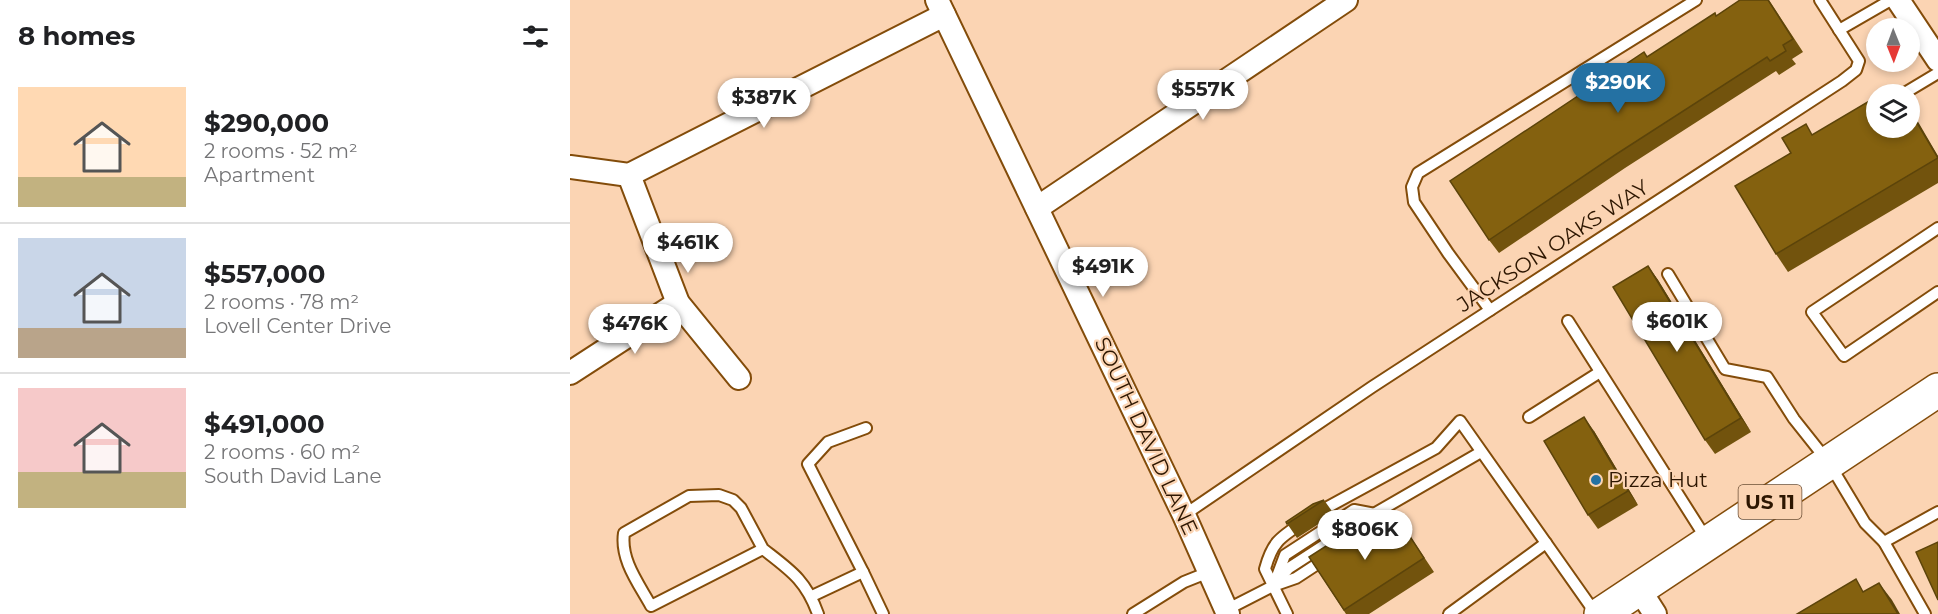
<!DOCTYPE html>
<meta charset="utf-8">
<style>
:root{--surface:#fff;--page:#f2f2f2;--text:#202124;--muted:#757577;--line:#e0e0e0;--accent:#2471a3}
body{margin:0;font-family:Montserrat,sans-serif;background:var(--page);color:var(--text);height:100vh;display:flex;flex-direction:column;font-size:22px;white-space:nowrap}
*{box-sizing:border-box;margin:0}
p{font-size:20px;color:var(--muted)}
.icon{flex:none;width:33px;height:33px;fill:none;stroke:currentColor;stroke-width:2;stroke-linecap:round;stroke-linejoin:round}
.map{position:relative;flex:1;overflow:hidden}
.drawer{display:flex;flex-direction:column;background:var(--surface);width:570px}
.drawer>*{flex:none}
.needle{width:39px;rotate:179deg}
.fabs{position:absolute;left:1296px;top:18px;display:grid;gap:12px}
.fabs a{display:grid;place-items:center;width:54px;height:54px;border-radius:50%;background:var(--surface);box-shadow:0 3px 9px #0003;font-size:30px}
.price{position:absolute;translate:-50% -51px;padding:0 14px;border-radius:21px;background:#fff;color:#222;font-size:20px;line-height:39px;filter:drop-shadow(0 2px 3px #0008)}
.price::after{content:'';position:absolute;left:50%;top:36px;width:18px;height:14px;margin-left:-9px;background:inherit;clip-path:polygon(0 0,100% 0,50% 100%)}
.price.on{background:var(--accent);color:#fff}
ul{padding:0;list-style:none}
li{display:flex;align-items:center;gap:18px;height:150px;padding:0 18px}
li+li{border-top:2px solid var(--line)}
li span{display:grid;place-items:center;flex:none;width:168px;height:120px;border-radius:0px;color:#555}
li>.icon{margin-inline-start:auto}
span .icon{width:72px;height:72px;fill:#fffc;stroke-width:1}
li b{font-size:26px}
h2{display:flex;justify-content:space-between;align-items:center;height:72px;padding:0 18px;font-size:26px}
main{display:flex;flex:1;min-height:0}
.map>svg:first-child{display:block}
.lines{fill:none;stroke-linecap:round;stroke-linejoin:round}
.service-casing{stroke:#834c0a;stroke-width:14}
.minor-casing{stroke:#834c0a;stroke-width:26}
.primary-casing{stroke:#834c0a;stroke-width:36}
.service{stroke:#fff;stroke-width:10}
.minor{stroke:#fff;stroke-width:22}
.primary{stroke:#fff;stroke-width:33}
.wall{fill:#72530d}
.shaded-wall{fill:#5c440a}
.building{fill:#84610f;stroke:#5c440a;stroke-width:1.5}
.poi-dot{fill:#2471a3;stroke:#fbd4b3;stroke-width:2}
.labels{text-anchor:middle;stroke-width:4.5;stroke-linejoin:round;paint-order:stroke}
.shield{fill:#fbd4b3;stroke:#6b4f36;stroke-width:1.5}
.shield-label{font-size:20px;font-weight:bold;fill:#2d1601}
.street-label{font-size:21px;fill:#2d1601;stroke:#fbd4b3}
.poi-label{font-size:21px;fill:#2d1601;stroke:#fbd4b3;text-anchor:start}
</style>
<main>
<section class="drawer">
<h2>8 homes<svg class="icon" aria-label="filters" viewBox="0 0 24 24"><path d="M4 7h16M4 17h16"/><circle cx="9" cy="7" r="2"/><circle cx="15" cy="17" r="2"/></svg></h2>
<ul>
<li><span style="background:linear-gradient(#ffd9b3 75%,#c2b280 0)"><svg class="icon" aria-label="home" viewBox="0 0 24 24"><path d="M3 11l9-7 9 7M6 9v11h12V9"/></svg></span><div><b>$290,000</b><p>2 rooms · 52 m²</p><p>Apartment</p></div></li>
<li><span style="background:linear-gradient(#c9d6e8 75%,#b9a48a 0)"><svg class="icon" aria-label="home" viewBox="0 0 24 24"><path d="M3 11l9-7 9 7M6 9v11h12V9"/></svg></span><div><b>$557,000</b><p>2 rooms · 78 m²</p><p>Lovell Center Drive</p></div></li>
<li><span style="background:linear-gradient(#f6c9c9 70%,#c2b280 0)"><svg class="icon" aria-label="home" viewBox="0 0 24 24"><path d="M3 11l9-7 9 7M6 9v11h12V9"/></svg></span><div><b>$491,000</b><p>2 rooms · 60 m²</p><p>South David Lane</p></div></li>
</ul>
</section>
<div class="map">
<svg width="1368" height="614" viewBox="0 0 1368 614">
<rect width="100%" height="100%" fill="#fbd4b3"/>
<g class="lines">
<g class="service-casing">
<g id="service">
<path d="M1269 30 1321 0"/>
<path d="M1333 94 1368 73"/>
<path d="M1368 228 1242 312 1274 356 1368 292"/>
<path d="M1098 274 1155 369 1197 377 1224 419 1259 463 1295 523 1314 542 1355 614"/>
<path d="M920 310 878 253 844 202 842 187 848 173 1126 0"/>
<path d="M998 321 1137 540"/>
<path d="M959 417 1030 372"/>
<path d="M747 513 866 448 890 421 1026 614"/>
<path d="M614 515 802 387 1272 81 1286 70 1289 61 1250 0"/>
<path d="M1314 542 1368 512"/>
<path d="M193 549 171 508 163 500 149 495 119 496 54 533C50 560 69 584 81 606L193 549C220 570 236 580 248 614"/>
<path d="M293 572 238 464 258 442 296 428"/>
<path d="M706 579 715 555 784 510 805 514"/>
<path d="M703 586 719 568 790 522 911 452"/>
<path d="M242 596 293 572 313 614"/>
<path d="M656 610 703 586 726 578 755 559"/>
<path d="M563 614 614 582 639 572"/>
<path d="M717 614 695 569C702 543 709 538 732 523"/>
<path d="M879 614 976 543"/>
</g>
</g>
<g class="minor-casing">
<g id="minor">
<path d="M367 0 614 515 658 614"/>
<path d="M1328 0 1368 60"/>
<path d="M0 167 59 175 374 15"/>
<path d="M59 175 108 303 169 378"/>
<path d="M467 208 776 0"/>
<path d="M0 373 108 303"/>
<path d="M1069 589 1085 614"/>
</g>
</g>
<g class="primary-casing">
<path id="primary" d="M1031 614 1368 390"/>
</g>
<use href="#service" class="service"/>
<use href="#minor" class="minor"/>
<use href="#primary" class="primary"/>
</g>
<g class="wall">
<path d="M1170 0H1199L1233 52 1222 59 1226 64 1209 75 1206 71 1055 168 929 253 919 240 1077 57 1146 16Z"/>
<path d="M1243 134 1368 156V183L1218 272 1206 254 1221 153Z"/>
<path d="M1078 266 1088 280 1181 432 1145 454 1135 440Z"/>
<path d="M1024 431 1068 505 1028 529 1018 515Z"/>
<path d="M754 500 764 514 727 538 716 522Z"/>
<path d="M830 521 864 572 799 614H776L739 557 806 537Z"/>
</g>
<g class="shaded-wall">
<path d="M1340 108 1368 156V159L1340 111Z"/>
<path d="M1078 266 1088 280 1181 432 1171 418Z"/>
<path d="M1014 417 1024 431 1068 505 1058 491Z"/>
<path d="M1309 583 1322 600 1330 614H1328Z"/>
</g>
<g class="building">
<path d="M1170 0H1198L1223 39 1213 45 1216 51 1200 61 1197 57 1045 155 919 240 880 181 1074 52 1077 57 1145 13 1146 16Z"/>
<path d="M1324 86 1329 94H1310Z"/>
<path d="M1306 97V128H1340V111L1368 158 1206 254 1165 186 1221 153 1212 138 1236 124 1242 135Z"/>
<path d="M1078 266 1171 418 1135 440 1043 287Z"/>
<path d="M1014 417 1058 491 1018 515 974 441Z"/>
<path d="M754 500 717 524 716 522 743 504Z"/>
<path d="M795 521 805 537 830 521 854 558 774 610 739 557Z"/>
<path d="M1368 542V600L1346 552Z"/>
<path d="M1286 579 1293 592 1309 583 1328 614H1227Z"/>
</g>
<circle class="poi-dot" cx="1026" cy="480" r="6"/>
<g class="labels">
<rect class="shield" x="1168.5" y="485" width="63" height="34" rx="4.5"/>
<g class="shield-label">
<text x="1200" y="509">US 11</text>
</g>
<g class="street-label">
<text transform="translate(983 246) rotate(-33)" y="7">JACKSON OAKS WAY</text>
<text transform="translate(576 436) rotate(65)" y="7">SOUTH DAVID LANE</text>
</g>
<g class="poi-label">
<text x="1038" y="487">Pizza Hut</text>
</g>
</g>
</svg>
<div class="fabs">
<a><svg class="needle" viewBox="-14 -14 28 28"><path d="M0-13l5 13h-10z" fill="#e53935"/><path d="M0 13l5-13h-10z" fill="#757577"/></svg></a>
<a><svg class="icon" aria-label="layers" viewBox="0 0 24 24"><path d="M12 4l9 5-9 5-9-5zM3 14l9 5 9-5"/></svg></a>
</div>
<b class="price on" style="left:1048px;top:114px">$290K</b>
<b class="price" style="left:633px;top:121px">$557K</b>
<b class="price" style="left:194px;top:129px">$387K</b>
<b class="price" style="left:118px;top:274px">$461K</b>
<b class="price" style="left:533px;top:298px">$491K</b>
<b class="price" style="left:1107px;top:353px">$601K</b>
<b class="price" style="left:65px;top:355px">$476K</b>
<b class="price" style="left:795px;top:561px">$806K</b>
</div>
</main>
